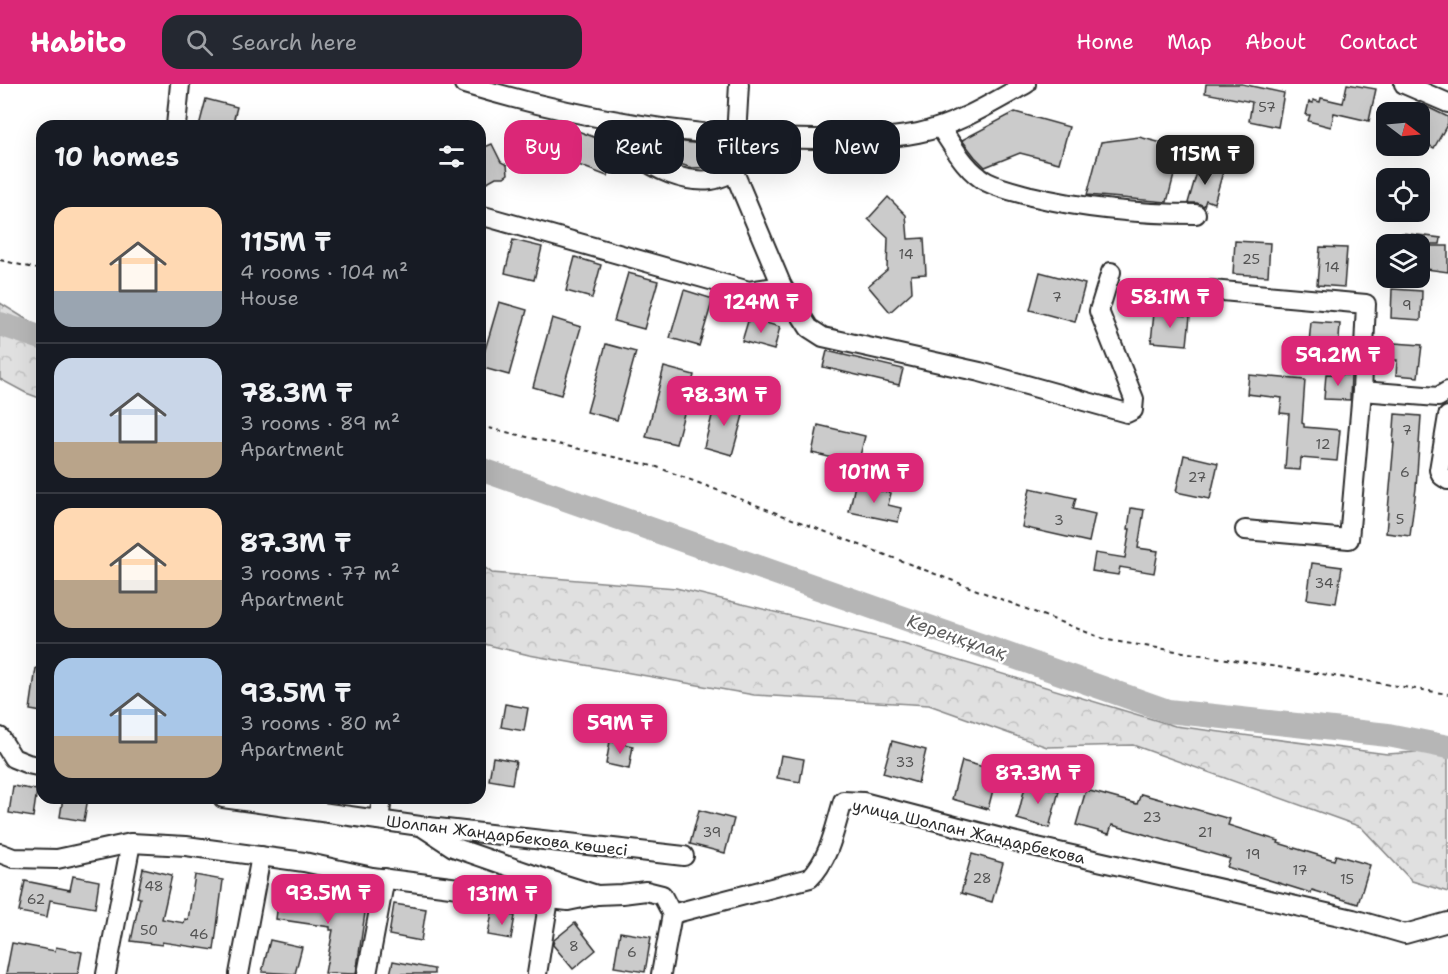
<!DOCTYPE html>
<meta charset="utf-8">
<style>
:root{--surface:#171b24;--page:#242831;--text:#f1f3f6;--muted:#9ea1a6;--line:#363941;--accent:#db2777}
body{margin:0;font-family:"Shantell Sans",sans-serif;background:var(--page);color:var(--text);height:100vh;display:flex;flex-direction:column;font-size:22px;white-space:nowrap}
*{box-sizing:border-box;margin:0}
p{font-size:20px;color:var(--muted)}
.icon{flex:none;width:33px;height:33px;fill:none;stroke:currentColor;stroke-width:2;stroke-linecap:round;stroke-linejoin:round}
.map{position:relative;flex:1;overflow:hidden}
.details{position:absolute;left:36px;top:36px;width:450px;height:684px;display:flex;flex-direction:column;background:var(--surface);border-radius:18px;box-shadow:0 6px 24px #0002}
.details>*{flex:none}
.guide{position:absolute;left:504px;top:36px;width:570px;height:54px;display:flex;gap:12px}
.needle{width:39px;rotate:106deg}
.buttons{position:absolute;left:1376px;top:18px;display:grid;gap:12px}
.buttons a{display:grid;place-items:center;width:54px;height:54px;border-radius:12px;background:var(--surface);box-shadow:0 6px 24px #0002;font-size:30px}
.price{position:absolute;translate:-50% -51px;padding:0 14px;border-radius:12px;background:var(--accent);color:#fff;font-size:20px;line-height:39px;filter:drop-shadow(0 2px 3px #0008)}
.price::after{content:'';position:absolute;left:50%;top:36px;width:18px;height:14px;margin-left:-9px;background:inherit;clip-path:polygon(0 0,100% 0,50% 100%)}
.price.active{background:#222;color:#fff}
ul{padding:0;list-style:none}
li{display:flex;align-items:center;gap:18px;height:150px;padding:0 18px}
li+li{border-top:2px solid var(--line)}
li span{display:grid;place-items:center;flex:none;width:168px;height:120px;border-radius:18px;color:#555}
li>.icon{margin-inline-start:auto}
span .icon{width:72px;height:72px;fill:#fffc;stroke-width:1}
li b{font-size:26px}
h2{display:flex;justify-content:space-between;align-items:center;height:72px;padding:0 18px;font-size:26px}
.chip{padding:0 21px;border-radius:18px;background:var(--surface);box-shadow:0 6px 24px #0002;font-size:21px;line-height:54px}
.chip.active{background:var(--accent);color:#fff}
header{display:flex;align-items:center;gap:36px;box-sizing:border-box;height:84px;padding:0 30px;background:var(--accent);color:#fff}
header strong{font-size:28px}
nav{display:flex;gap:33px;margin-inline-start:auto;font-size:21px}
.search{width:420px;height:54px;background:var(--page);display:flex;align-items:center;gap:15px;box-sizing:border-box;padding:0 21px;border-radius:18px;color:var(--muted);font-size:22px}
.map>svg:first-child{display:block}
.forest{fill:url(#forest-crowns);stroke:#868686;stroke-width:1.5}
.lines{fill:none;stroke-linecap:round;stroke-linejoin:round}
.river{stroke:#b6b6b6;stroke-width:24}
.building{fill:#cbcbcb;stroke:#2b2b2b;stroke-width:1.5}
.minor-casing{stroke:#2b2b2b;stroke-width:22}
.path{stroke:#2b2b2b;stroke-width:2;stroke-dasharray:4.5 4.5;stroke-linecap:butt}
.minor{stroke:#fff;stroke-width:18}
.labels{text-anchor:middle;stroke-width:5;stroke-linejoin:round;paint-order:stroke}
.number-label{font-size:14px;fill:#535353}
.street-label{font-size:16px;fill:#2b2b2b;stroke:#fff}
.water-label{font-size:18px;font-style:italic;fill:#5c5c5c;stroke:#fff}
</style>
<header>
<strong>Habito</strong>
<div class="search"><svg class="icon" aria-label="search" viewBox="0 0 24 24"><circle cx="10" cy="10" r="6"/><path d="M15 15l6 6"/></svg>Search here</div>
<nav><a>Home</a><a>Map</a><a>About</a><a>Contact</a></nav>
</header>
<div class="map">
<svg width="1448" height="890" viewBox="0 0 1448 890">
<defs>
<pattern id="forest-crowns" width="20" height="18" patternUnits="userSpaceOnUse" patternTransform="scale(1.5)"><rect width="20" height="18" fill="#e0e0e0"/><path d="M2 6a3 3 0 1 1 6 0M12 15a3 3 0 1 1 6 0" fill="none" stroke="#c0c0c0"/></pattern>
</defs>
<rect width="100%" height="100%" fill="#fff"/>
<filter id="ink" filterUnits="userSpaceOnUse"><feTurbulence type="fractalNoise" baseFrequency=".0167" numOctaves="2"/><feDisplacementMap in="SourceGraphic" scale="12" xChannelSelector="R" yChannelSelector="G"/><feConvolveMatrix kernelMatrix="1 2 1 2 8 2 1 2 1" color-interpolation-filters="sRGB"/></filter>
<g filter="url(#ink)">
<g class="forest">
<path d="M0 219 42 245V315L26 309 0 295Z"/>
<path d="M480 480 492 489 676 504 890 556 1175 642 1387 670 1448 666V808L1412 797 1361 743 1133 661 1047 663 929 621 754 611 529 571 480 559Z"/>
</g>
<g class="lines">
<g class="river">
<path d="M0 240 42 254"/>
<path d="M480 385 1168 627 1388 651 1448 663"/>
</g>
</g>
<g class="building">
<path d="M1206 0H1242L1284 9 1278 43 1249 37 1252 18 1205 9Z"/>
<path d="M1347 0 1376 5 1369 37 1334 29 1331 43 1308 37 1310 31H1306L1309 18 1313 19V16L1320 18 1321 14 1343 19Z"/>
<path d="M206 15 237 23 232 42H199Z"/>
<path d="M1423 21 1448 33V39L1434 64 1419 56V28Z"/>
<path d="M1015 28 1069 43 1059 79 1020 69 985 83 975 73 962 56Z"/>
<path d="M562 41 599 55 615 70 607 92 550 70Z"/>
<path d="M1139 53 1181 64 1167 118 1087 111 1101 58Z"/>
<path d="M667 56 718 62 716 83 692 84 665 75Z"/>
<path d="M492 60 501 78 507 81 508 90 504 93H496L480 102V61L485 63Z"/>
<path d="M1199 81 1223 88 1214 119 1206 116 1204 122 1197 119H1188Z"/>
<path d="M888 113 906 131 908 155 924 154 926 190 911 191 912 208 890 228 868 202 887 186 888 154 868 135Z"/>
<path d="M1402 149 1441 154 1440 160H1431V162H1448V188L1419 184V160H1400Z"/>
<path d="M513 156 542 163 534 196 505 189Z"/>
<path d="M1235 157 1270 159 1268 192 1233 190Z"/>
<path d="M1320 163 1347 164 1344 203 1317 201Z"/>
<path d="M575 173 601 181 592 214 566 207Z"/>
<path d="M1040 188 1085 200 1075 238 1030 226Z"/>
<path d="M628 189 658 197 644 245 614 237Z"/>
<path d="M1392 205 1422 207 1421 236 1391 234Z"/>
<path d="M684 206 713 215 699 262 670 254Z"/>
<path d="M499 218 527 226 509 291 480 283Z"/>
<path d="M1154 229 1190 232 1187 261 1151 258Z"/>
<path d="M552 234 581 243 561 311 533 303Z"/>
<path d="M749 234 780 243 774 266 742 257Z"/>
<path d="M1311 238 1340 240 1338 271 1308 269Z"/>
<path d="M1394 259 1422 261 1418 293 1396 291 1397 276H1392Z"/>
<path d="M606 260 636 268 617 336 587 328Z"/>
<path d="M827 267 903 285 899 301 823 283Z"/>
<path d="M664 283 694 291 676 360 646 353Z"/>
<path d="M1326 290 1351 291 1350 316 1324 315Z"/>
<path d="M1249 291 1305 296 1302 339 1304 340V343L1340 346 1337 377 1301 374 1300 386 1285 385 1289 330 1280 329 1282 314 1247 310Z"/>
<path d="M716 316 745 324 732 371 704 363Z"/>
<path d="M1395 330 1421 332 1416 404 1410 452 1386 449 1394 359H1393Z"/>
<path d="M818 341 865 352 858 380 812 369Z"/>
<path d="M1184 371 1218 379 1210 415 1176 408Z"/>
<path d="M855 401 891 409 888 421 901 424 898 438 849 428Z"/>
<path d="M1030 404 1076 414 1073 425 1095 430 1089 458 1022 443Z"/>
<path d="M1131 424 1144 426 1138 464 1158 467 1154 489 1120 483 1118 491 1092 487 1095 469 1125 474 1130 445H1128Z"/>
<path d="M1312 479 1342 483 1336 519 1307 515Z"/>
<path d="M36 584 42 585V628L30 626Z"/>
<path d="M505 620 528 624 524 647 501 643Z"/>
<path d="M610 657 633 662 629 685 606 680Z"/>
<path d="M892 657 926 666 918 699 883 689Z"/>
<path d="M781 671 804 675 800 698 777 694Z"/>
<path d="M493 673 516 677 512 700 489 696Z"/>
<path d="M962 677 998 687 988 725 952 715Z"/>
<path d="M1026 699 1059 707 1049 744 1017 735Z"/>
<path d="M13 702 37 706 33 733 9 729Z"/>
<path d="M1086 706 1137 720 1141 710 1230 735 1228 741 1279 757 1278 759 1334 776 1336 771 1370 781 1358 820 1312 806 1311 809 1227 783 1230 775 1112 741 1109 750 1076 741Z"/>
<path d="M63 714H88L84 737 60 733Z"/>
<path d="M699 726 734 735 725 769 690 760Z"/>
<path d="M972 770 1003 779 992 818 961 809Z"/>
<path d="M143 784 172 791 162 835 184 839 185 835 188 836 195 791 223 796 214 866 162 858V861L131 857 140 814 137 813Z"/>
<path d="M73 792 99 797 95 824 50 816 47 833 19 828 25 797 70 806Z"/>
<path d="M280 804 318 810 317 815 366 822 356 890 325 889 333 846H330V843L276 835Z"/>
<path d="M394 820 426 825 421 857 389 851Z"/>
<path d="M492 828 515 832 511 855 488 851Z"/>
<path d="M575 839 596 866 573 885 553 861 554 856Z"/>
<path d="M620 848 651 853 645 888 614 883Z"/>
<path d="M270 856 302 863 295 890 262 888Z"/>
<path d="M12 859 55 867 56 863 82 868 78 890H6Z"/>
<path d="M393 877 434 885V890H390Z"/>
</g>
<g class="lines">
<g class="minor-casing">
<g id="minor">
<path d="M464 0C580 35 701 56 823 55 855 55 887 55 918 49 957 41 992 19 1026 0"/>
<path d="M739 0 734 88 782 202 809 244 823 253 980 288 1127 329 1133 326 1134 315 1099 227 1111 188"/>
<path d="M1404 0 1448 19"/>
<path d="M176 42 180 0"/>
<path d="M940 43C953 62 966 87 987 98 1001 105 1017 108 1031 112 1085 125 1141 130 1196 130"/>
<path d="M635 69C655 86 684 99 711 96 719 95 727 91 734 88"/>
<path d="M480 131 749 207 782 202"/>
<path d="M1211 206 1366 220 1362 307"/>
<path d="M1448 332 1439 386 1442 392 1448 396"/>
<path d="M1245 446 1349 455 1362 307 1438 313 1448 307"/>
<path d="M0 653 13 674 28 680 42 683"/>
<path d="M223 714 420 742 684 772"/>
<path d="M379 736 382 714"/>
<path d="M424 744 453 763 531 790 597 811 622 810 646 807 662 811 672 830"/>
<path d="M0 769 13 774 57 775 131 759 186 762 304 778 372 793 498 809 568 817 597 811"/>
<path d="M672 830 810 794C830 774 835 743 843 717L863 718 1028 761 1353 835 1405 850 1448 838"/>
<path d="M106 890 131 759"/>
<path d="M239 890 261 772"/>
<path d="M367 890 385 794"/>
<path d="M537 890 549 815"/>
<path d="M661 890 672 830"/>
</g>
</g>
<g class="path">
<path d="M0 176 42 186"/>
<path d="M480 342 657 383 1107 556 1448 610"/>
</g>
<use href="#minor" class="minor"/>
</g>
</g>
<g class="labels">
<g class="number-label">
<text x="1267" y="28">57</text>
<text x="906" y="175">14</text>
<text x="1251" y="180">25</text>
<text x="1332" y="188">14</text>
<text x="1057" y="218">7</text>
<text x="1407" y="226">9</text>
<text x="1407" y="351">7</text>
<text x="1323" y="365">12</text>
<text x="1405" y="393">6</text>
<text x="1197" y="398">27</text>
<text x="1400" y="440">5</text>
<text x="1059" y="441">3</text>
<text x="1324" y="504">34</text>
<text x="905" y="683">33</text>
<text x="1152" y="738">23</text>
<text x="712" y="753">39</text>
<text x="1205" y="753">21</text>
<text x="1253" y="775">19</text>
<text x="1300" y="791">17</text>
<text x="982" y="799">28</text>
<text x="1347" y="800">15</text>
<text x="154" y="807">48</text>
<text x="36" y="820">62</text>
<text x="149" y="851">50</text>
<text x="199" y="855">46</text>
<text x="574" y="867">8</text>
<text x="632" y="873">6</text>
</g>
<g class="street-label">
<text transform="translate(969 747) rotate(13)" y="6">улица Шолпан Жандарбекова</text>
<text transform="translate(507 751) rotate(7)" y="6">Шолпан Жандарбекова көшесі</text>
</g>
<g class="water-label">
<text transform="translate(957 553) rotate(19)" y="6">Кереңқұлақ</text>
</g>
</g>
</svg>
<div class="buttons">
<a><svg class="needle" viewBox="-14 -14 28 28"><path d="M0-13l5 13h-10z" fill="#e53935"/><path d="M0 13l5-13h-10z" fill="#9ea1a6"/></svg></a>
<a><svg class="icon" aria-label="locate" viewBox="0 0 24 24"><circle cx="12" cy="12" r="6"/><path d="M12 2v4M12 18v4M2 12h4M18 12h4"/></svg></a>
<a><svg class="icon" aria-label="layers" viewBox="0 0 24 24"><path d="M12 4l9 5-9 5-9-5zM3 14l9 5 9-5"/></svg></a>
</div>
<b class="price active" style="left:1205px;top:102px">115M ₸</b>
<b class="price" style="left:1170px;top:245px">58.1M ₸</b>
<b class="price" style="left:761px;top:250px">124M ₸</b>
<b class="price" style="left:1338px;top:303px">59.2M ₸</b>
<b class="price" style="left:724px;top:343px">78.3M ₸</b>
<b class="price" style="left:874px;top:420px">101M ₸</b>
<b class="price" style="left:620px;top:671px">59M ₸</b>
<b class="price" style="left:1038px;top:721px">87.3M ₸</b>
<b class="price" style="left:328px;top:841px">93.5M ₸</b>
<b class="price" style="left:502px;top:842px">131M ₸</b>
<div class="guide">
<a class="chip active">Buy</a>
<a class="chip">Rent</a>
<a class="chip">Filters</a>
<a class="chip">New</a>
</div>
<section class="details">
<h2>10 homes<svg class="icon" aria-label="filters" viewBox="0 0 24 24"><path d="M4 7h16M4 17h16"/><circle cx="9" cy="7" r="2"/><circle cx="15" cy="17" r="2"/></svg></h2>
<ul>
<li><span style="background:linear-gradient(#ffd9b3 70%,#9aa5b1 0)"><svg class="icon" aria-label="home" viewBox="0 0 24 24"><path d="M3 11l9-7 9 7M6 9v11h12V9"/></svg></span><div><b>115M ₸</b><p>4 rooms · 104 m²</p><p>House</p></div></li>
<li><span style="background:linear-gradient(#c9d6e8 70%,#b9a48a 0)"><svg class="icon" aria-label="home" viewBox="0 0 24 24"><path d="M3 11l9-7 9 7M6 9v11h12V9"/></svg></span><div><b>78.3M ₸</b><p>3 rooms · 89 m²</p><p>Apartment</p></div></li>
<li><span style="background:linear-gradient(#ffd9b3 60%,#b9a48a 0)"><svg class="icon" aria-label="home" viewBox="0 0 24 24"><path d="M3 11l9-7 9 7M6 9v11h12V9"/></svg></span><div><b>87.3M ₸</b><p>3 rooms · 77 m²</p><p>Apartment</p></div></li>
<li><span style="background:linear-gradient(#a9c7e8 65%,#b9a48a 0)"><svg class="icon" aria-label="home" viewBox="0 0 24 24"><path d="M3 11l9-7 9 7M6 9v11h12V9"/></svg></span><div><b>93.5M ₸</b><p>3 rooms · 80 m²</p><p>Apartment</p></div></li>
</ul>
</section>
</div>
